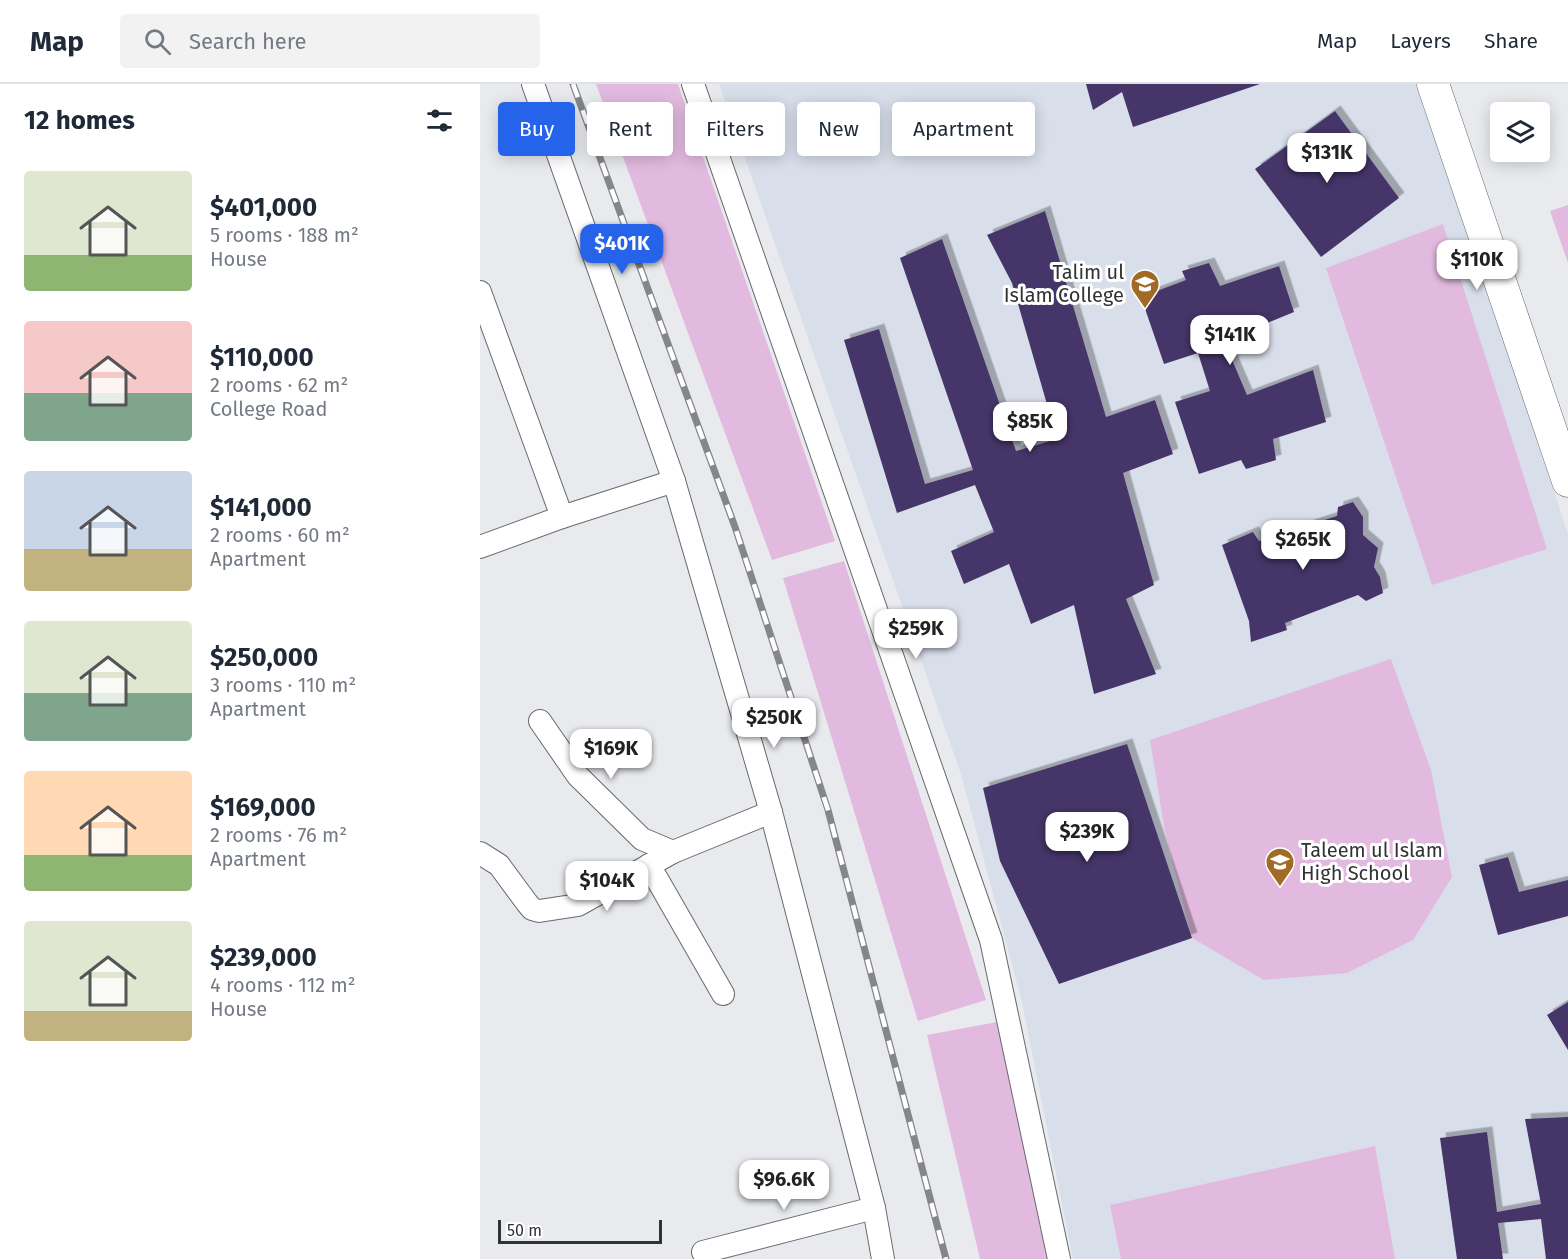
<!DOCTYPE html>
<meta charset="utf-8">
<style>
:root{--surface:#fff;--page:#f2f2f3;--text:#1f2937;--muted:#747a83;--line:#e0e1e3;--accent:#2563eb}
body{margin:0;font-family:"Fira Sans",sans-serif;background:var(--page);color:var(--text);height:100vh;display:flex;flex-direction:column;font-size:22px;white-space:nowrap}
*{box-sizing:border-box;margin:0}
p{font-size:20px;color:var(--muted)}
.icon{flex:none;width:33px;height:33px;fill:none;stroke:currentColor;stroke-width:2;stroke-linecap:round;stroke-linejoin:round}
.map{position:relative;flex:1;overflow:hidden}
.details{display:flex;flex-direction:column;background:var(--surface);width:480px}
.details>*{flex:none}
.hud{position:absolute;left:18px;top:18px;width:570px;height:54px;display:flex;gap:12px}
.fabs{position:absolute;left:1010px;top:18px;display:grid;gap:12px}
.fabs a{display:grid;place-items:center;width:60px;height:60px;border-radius:6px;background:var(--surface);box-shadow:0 3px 15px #0003;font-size:30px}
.scale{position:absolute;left:18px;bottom:15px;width:164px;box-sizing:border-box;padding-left:6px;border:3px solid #313233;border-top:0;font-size:16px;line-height:21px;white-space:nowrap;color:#313233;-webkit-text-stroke:4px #fff;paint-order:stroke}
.price{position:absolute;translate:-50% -51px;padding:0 14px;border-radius:12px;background:#fff;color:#222;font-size:20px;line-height:39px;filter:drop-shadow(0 2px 3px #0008)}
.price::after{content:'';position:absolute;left:50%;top:36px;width:18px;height:14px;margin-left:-9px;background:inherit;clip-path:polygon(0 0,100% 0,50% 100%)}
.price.selected{background:var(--accent);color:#fff}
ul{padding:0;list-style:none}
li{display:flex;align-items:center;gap:18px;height:150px;padding:0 24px}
li span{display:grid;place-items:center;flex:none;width:168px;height:120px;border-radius:6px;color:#555}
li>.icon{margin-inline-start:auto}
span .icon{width:72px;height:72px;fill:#fffc;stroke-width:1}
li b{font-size:26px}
h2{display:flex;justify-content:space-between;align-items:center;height:72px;padding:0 24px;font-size:26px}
.pill{padding:0 21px;border-radius:6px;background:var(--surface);box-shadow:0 3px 15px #0003;font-size:21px;line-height:54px}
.pill.selected{background:var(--accent);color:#fff}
header{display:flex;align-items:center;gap:36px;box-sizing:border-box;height:84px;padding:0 30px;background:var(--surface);border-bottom:2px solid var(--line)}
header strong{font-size:28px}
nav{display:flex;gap:33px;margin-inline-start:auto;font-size:21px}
.search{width:420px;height:54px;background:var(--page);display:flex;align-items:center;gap:15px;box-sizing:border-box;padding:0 21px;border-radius:6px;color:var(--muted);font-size:22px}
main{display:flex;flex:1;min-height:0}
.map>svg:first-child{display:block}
.built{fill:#d8deea}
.green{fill:#e3badf}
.building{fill:#453667;filter:url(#shadow)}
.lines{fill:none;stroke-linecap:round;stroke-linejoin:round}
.minor-casing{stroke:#67696d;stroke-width:24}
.secondary-casing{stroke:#67696d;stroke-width:33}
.minor{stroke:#fff;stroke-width:22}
.secondary{stroke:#fff;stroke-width:32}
.rail-casing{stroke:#858688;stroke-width:7}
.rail{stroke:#fff;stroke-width:4.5;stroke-dasharray:14;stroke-linecap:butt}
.labels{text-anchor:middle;stroke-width:6;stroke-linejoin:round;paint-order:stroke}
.poi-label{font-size:20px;fill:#313233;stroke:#fff;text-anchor:end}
</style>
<header>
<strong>Map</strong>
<div class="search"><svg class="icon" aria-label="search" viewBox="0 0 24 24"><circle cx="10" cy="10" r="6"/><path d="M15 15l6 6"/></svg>Search here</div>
<nav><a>Map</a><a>Layers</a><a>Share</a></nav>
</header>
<main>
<section class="details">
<h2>12 homes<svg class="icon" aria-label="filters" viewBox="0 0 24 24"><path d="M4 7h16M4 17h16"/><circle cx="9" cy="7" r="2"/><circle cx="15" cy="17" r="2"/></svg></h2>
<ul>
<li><span style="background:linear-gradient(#dfe7d0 70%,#8fb573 0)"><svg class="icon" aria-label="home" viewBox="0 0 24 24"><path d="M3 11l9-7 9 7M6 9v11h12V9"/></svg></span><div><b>$401,000</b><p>5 rooms · 188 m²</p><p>House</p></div></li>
<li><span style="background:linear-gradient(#f6c9c9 60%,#7fa58c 0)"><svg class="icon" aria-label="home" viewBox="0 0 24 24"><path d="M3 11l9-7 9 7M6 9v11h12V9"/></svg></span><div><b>$110,000</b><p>2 rooms · 62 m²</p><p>College Road</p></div></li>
<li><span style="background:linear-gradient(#c9d6e8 65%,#c2b280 0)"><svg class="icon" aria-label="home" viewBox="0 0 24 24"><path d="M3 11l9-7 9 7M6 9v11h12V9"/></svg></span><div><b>$141,000</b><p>2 rooms · 60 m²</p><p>Apartment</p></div></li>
<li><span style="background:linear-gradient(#dfe7d0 60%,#7fa58c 0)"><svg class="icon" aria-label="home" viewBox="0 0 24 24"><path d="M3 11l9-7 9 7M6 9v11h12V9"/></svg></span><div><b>$250,000</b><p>3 rooms · 110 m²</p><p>Apartment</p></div></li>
<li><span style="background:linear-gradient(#ffd9b3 70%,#8fb573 0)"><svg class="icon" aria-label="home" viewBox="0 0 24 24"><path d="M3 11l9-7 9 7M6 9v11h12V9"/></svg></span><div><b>$169,000</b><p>2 rooms · 76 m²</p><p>Apartment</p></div></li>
<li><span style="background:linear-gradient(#dfe7d0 75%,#c2b280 0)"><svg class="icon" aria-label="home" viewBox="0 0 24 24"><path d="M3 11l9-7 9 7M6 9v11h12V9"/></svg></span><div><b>$239,000</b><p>4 rooms · 112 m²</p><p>House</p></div></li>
</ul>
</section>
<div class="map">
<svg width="1088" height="1175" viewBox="0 0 1088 1175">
<defs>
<filter id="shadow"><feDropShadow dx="5.5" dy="-5.5" stdDeviation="0" flood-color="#0004"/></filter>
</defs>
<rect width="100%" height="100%" fill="#e8eaee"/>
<path class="built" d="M239 0H939L1088 450V1175H593L542 918 481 690Z"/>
<g class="green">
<path d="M116 0H198L355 457 292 476Z"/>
<path d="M1088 121V179L1070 127Z"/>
<path d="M963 140 1067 465 952 501 846 184Z"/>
<path d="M364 477 506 916 438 937 303 494Z"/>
<path d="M911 575 951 686 972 793 933 856 867 889 784 896 712 854 685 748 670 656Z"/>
<path d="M517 938 567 1175H500L447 951Z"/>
<path d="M895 1062 915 1175H641L630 1121Z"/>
</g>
<g class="building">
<path d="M606 0H780L653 43 642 8 613 26Z"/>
<path d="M855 27 919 114 841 173 775 85Z"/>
<path d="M565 127 626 333 675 316 693 370 643 389 674 501 646 515 676 590 614 610 594 521 551 540 529 480 484 500 471 467 514 448 495 401 417 429 364 256 399 245 445 400 493 386 420 174 462 155 536 367 577 355 532 199 507 151Z"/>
<path d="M729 179 740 202 799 182 814 228 744 257 767 311 833 286 846 338 793 355 796 376 766 385 761 376 719 390 695 318 730 307 718 269 684 280 661 213 706 196 702 187Z"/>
<path d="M873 418 883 433V451L898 464 894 483 900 493 903 509 886 517 878 511 805 539 807 546 771 558 769 537 742 461 773 448 779 457 857 432 858 423Z"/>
<path d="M647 660 712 854 579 900 520 777 503 704Z"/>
<path d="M1028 773 1039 808 1088 796V832L1018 851 999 781Z"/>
<path d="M1088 918V966L1067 931Z"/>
<path d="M1088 1033V1175H1066L1061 1135 1018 1139 1023 1175H977L960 1054 1007 1048 1017 1128 1061 1120 1045 1035Z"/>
</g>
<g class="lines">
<g class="minor-casing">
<g id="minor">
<path d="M53 0 194 397"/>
<path d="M213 0 511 856 579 1175"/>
<path d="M0 208 82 433"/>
<path d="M0 463 82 433 194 397 291 728 394 1124 403 1175"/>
<path d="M60 637 98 692 162 755 193 768"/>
<path d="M0 769 19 781 47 819 52 825 59 827 98 821 193 768 291 728"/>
<path d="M169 781 243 910"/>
<path d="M223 1168 394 1124"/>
</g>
</g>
<g class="secondary-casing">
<path id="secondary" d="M953 0 1088 397"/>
</g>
<use href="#minor" class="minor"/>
<use href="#secondary" class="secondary"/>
<g class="rail-casing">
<path id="rail" d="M93 0 255 443 348 726 466 1175"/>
</g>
<use href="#rail" class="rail"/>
</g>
<defs>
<g id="university-pin" transform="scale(1.5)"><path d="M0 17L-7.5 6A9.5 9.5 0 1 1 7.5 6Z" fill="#a16a25" stroke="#fff"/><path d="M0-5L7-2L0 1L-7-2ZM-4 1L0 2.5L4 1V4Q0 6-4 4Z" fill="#fff"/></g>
<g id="school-pin" transform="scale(1.5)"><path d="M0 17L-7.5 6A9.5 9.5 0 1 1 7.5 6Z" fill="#a16a25" stroke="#fff"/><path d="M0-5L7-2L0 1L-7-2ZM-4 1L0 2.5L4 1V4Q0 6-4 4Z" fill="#fff"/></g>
</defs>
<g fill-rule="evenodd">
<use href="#university-pin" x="665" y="200"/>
<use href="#school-pin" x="800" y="778"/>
</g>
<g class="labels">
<g class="poi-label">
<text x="644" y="195">Talim ul<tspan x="644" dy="23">Islam College</tspan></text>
<text x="821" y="773" text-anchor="start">Taleem ul Islam<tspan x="821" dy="23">High School</tspan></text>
</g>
</g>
</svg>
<div class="fabs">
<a><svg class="icon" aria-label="layers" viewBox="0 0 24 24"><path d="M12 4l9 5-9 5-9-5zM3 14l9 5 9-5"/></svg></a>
</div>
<div class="scale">50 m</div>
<b class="price" style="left:847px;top:100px">$131K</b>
<b class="price selected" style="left:142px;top:191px">$401K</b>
<b class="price" style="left:997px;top:207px">$110K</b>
<b class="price" style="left:750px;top:282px">$141K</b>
<b class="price" style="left:550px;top:369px">$85K</b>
<b class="price" style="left:823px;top:487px">$265K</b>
<b class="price" style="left:436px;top:576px">$259K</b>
<b class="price" style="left:294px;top:665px">$250K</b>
<b class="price" style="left:131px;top:696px">$169K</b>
<b class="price" style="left:607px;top:779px">$239K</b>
<b class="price" style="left:127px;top:828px">$104K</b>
<b class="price" style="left:304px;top:1127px">$96.6K</b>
<div class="hud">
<a class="pill selected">Buy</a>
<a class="pill">Rent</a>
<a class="pill">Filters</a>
<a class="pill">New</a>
<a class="pill">Apartment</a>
</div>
</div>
</main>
